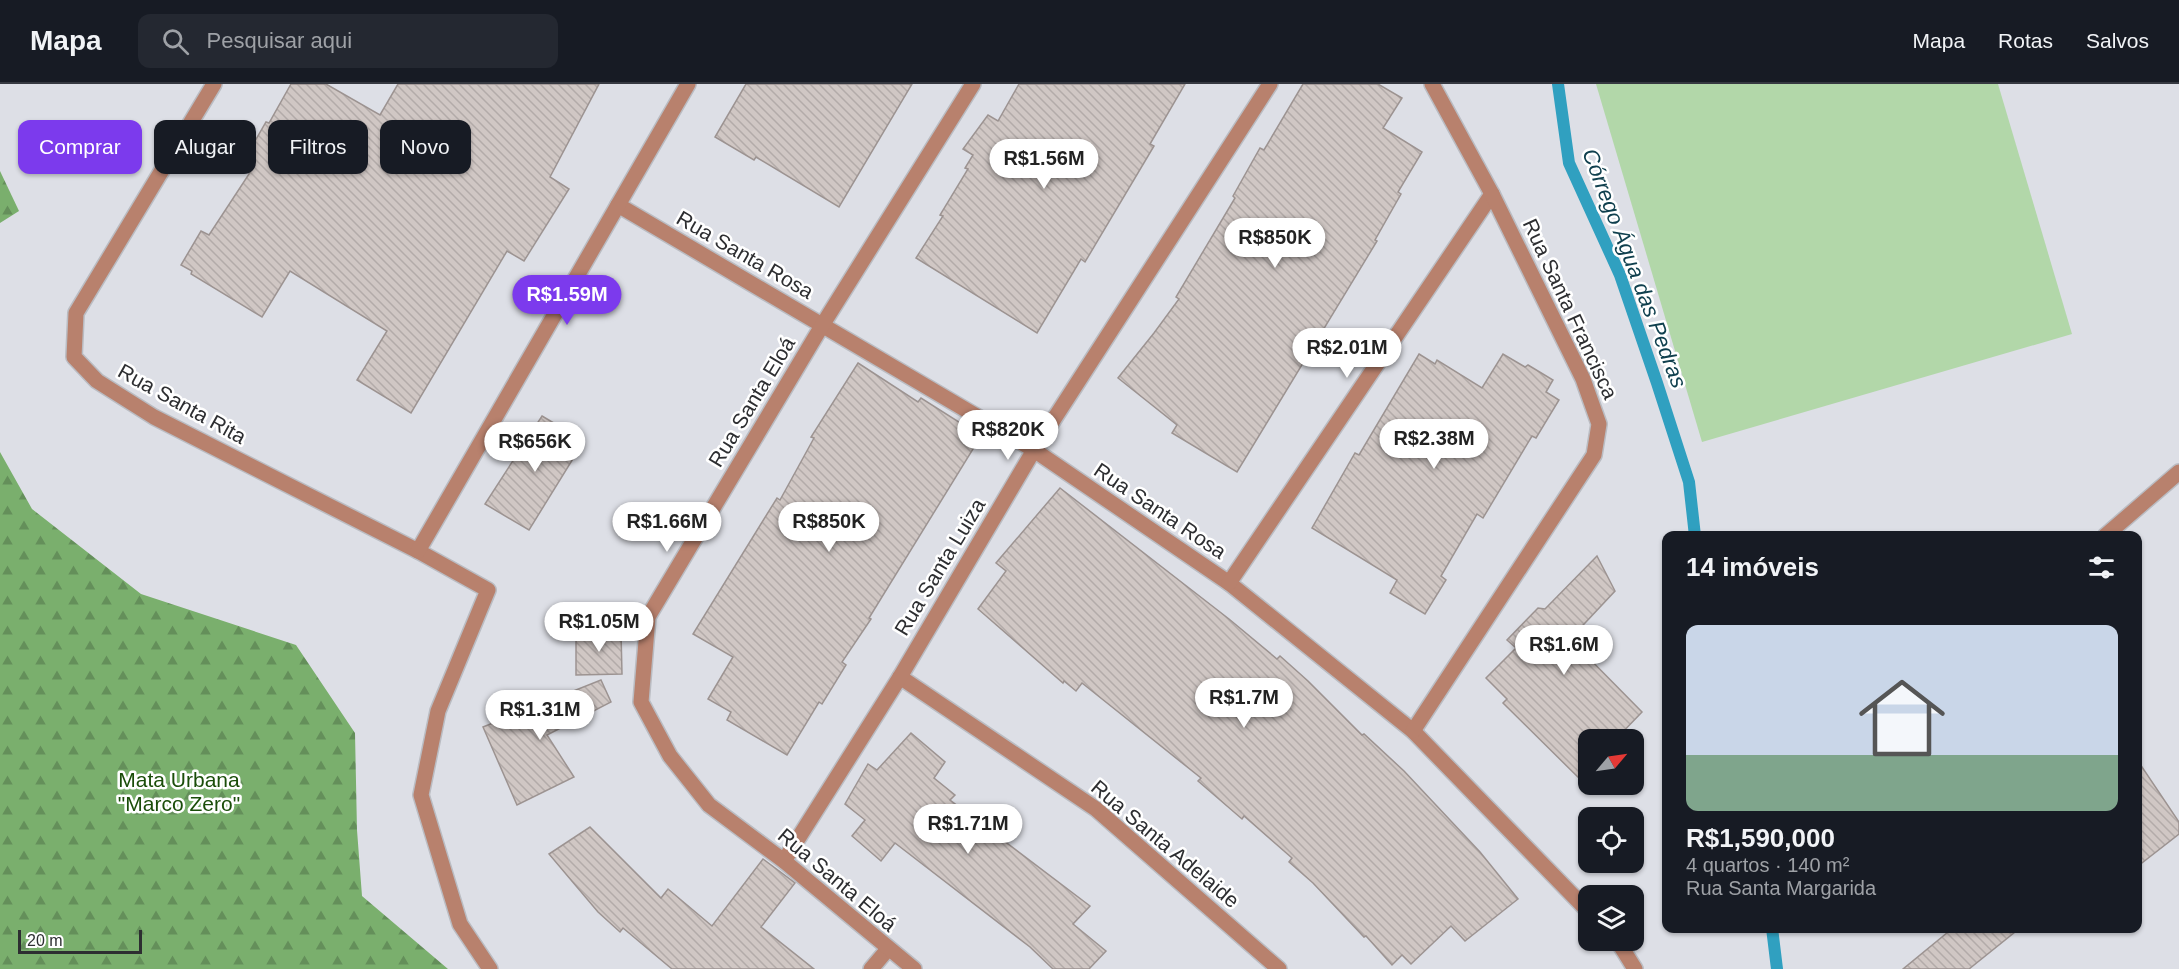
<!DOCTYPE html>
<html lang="pt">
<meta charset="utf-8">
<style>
:root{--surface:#171b24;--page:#242831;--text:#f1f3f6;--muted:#9ea1a6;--line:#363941;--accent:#7c3aed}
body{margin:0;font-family:Arial,sans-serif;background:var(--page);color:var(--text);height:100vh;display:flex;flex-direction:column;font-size:22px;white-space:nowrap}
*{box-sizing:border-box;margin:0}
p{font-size:20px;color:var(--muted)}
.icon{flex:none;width:33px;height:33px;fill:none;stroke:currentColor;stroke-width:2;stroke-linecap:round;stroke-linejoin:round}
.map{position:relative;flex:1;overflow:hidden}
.panel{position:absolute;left:1662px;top:447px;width:480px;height:402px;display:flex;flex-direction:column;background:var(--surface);border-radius:12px;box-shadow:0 2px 4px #0004}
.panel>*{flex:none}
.hud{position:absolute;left:18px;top:36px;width:570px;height:54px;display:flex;gap:12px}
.needle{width:39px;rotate:61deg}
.fabs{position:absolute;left:1578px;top:645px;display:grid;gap:12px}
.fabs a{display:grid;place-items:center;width:66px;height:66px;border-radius:12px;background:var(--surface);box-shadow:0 2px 4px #0004;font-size:30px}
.scale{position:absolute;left:18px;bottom:15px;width:124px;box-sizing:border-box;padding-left:6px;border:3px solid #2d2e31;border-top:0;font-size:16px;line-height:21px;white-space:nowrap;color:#2d2e31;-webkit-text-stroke:4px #fff;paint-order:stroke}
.price{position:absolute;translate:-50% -51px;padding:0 14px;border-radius:21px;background:#fff;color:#222;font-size:20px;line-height:39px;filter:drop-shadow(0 2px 3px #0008)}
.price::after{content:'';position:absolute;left:50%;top:36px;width:18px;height:14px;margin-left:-9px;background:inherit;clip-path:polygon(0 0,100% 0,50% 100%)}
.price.on{background:var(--accent);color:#fff}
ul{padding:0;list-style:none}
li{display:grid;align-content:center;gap:12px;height:318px;padding:0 24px}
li+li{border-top:2px solid var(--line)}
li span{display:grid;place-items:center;height:186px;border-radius:12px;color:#555}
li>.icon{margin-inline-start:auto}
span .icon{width:108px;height:108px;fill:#fffc;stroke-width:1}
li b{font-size:26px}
h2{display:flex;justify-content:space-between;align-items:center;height:72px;padding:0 24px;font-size:26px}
.tag{padding:0 21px;border-radius:12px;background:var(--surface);box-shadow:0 2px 4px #0004;font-size:21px;line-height:54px}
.tag.on{background:var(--accent);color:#fff}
header{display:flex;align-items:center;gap:36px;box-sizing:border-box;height:84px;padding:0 30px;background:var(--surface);border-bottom:2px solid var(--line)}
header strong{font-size:28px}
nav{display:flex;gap:33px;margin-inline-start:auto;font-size:21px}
.search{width:420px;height:54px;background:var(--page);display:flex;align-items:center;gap:15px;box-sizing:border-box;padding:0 21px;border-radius:12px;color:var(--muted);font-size:22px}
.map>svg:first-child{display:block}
.forest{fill:url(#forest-firs)}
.pitch{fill:#b2d7a9}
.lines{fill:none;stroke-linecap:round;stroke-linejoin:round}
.stream{stroke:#30a0c0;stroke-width:12}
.building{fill:url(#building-back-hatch);stroke:#9c9391;stroke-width:1.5}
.minor-casing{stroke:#babcc2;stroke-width:18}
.minor{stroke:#b8816d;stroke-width:15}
.labels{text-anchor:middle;stroke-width:5;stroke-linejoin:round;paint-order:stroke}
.street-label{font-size:21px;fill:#2d2e31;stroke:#fff}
.park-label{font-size:21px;fill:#1a4d09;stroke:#fff}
.water-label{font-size:22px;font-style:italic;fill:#10404e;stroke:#fff}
</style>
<header>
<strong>Mapa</strong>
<div class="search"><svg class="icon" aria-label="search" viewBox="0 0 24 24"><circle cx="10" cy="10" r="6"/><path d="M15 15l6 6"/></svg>Pesquisar aqui</div>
<nav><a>Mapa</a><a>Rotas</a><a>Salvos</a></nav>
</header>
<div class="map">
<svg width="2179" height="885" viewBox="0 0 2179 885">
<defs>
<pattern id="forest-firs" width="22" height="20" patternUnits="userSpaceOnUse" patternTransform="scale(1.5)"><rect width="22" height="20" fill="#7aaf6d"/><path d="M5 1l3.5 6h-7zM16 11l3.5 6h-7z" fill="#648f5a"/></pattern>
<pattern id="building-back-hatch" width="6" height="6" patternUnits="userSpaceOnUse" patternTransform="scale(1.5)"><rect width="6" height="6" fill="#d0c7c4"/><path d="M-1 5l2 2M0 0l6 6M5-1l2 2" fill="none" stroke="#b3aba9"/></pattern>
</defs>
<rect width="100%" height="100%" fill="#dddfe6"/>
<g class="forest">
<path d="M0 87 19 127 0 139Z"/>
<path d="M0 368 32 425 141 510 296 561 355 649 357 746 362 812 448 885H0Z"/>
</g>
<path class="pitch" d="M1596 0H1998L2072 250 1702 358Z"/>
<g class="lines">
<g class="stream">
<path d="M1558 0 1569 79 1620 191 1657 299 1689 398 1695 452"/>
<path d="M1772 844 1777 885"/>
</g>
</g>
<g class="building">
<path d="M291 0H326L380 31 398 0H599L550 93 569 105 524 177 507 167 411 329 357 296 387 247 290 187 262 233 191 190 192 187 181 181 201 147 209 151 253 84 243 78 266 38 269 39Z"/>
<path d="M746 0H912L839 123 756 73 754 76 715 53Z"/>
<path d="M1019 0H1185L1150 60 1154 62 1085 178 1081 175 1037 249 916 174 943 132 940 131 968 85 965 84 973 71 963 65 988 31 998 37Z"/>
<path d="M1303 0H1378L1402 14 1383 44 1422 68 1398 108 1401 110 1375 156 1377 157 1237 388 1172 349 1177 341 1118 294 1154 249 1179 215 1176 213 1235 114 1233 112 1260 64 1264 66Z"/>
<path d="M1419 270 1435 280 1437 276 1482 304 1503 270 1525 283 1528 281 1553 296 1546 308 1559 316 1536 354 1532 352 1483 434 1477 430 1441 492 1446 496 1425 530 1390 509 1397 496 1312 444 1355 369 1359 371Z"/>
<path d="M858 279 918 318 921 314 981 352 869 534 871 535 842 578 846 581 822 620 819 618 787 671 727 636 731 628 708 615 733 573 693 550 777 414 780 416 814 354 811 353Z"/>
<path d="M542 332 584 357 529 446 485 420Z"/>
<path d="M1060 404 1229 535 1277 575 1280 572 1308 597 1362 651 1364 650 1404 687 1480 768 1518 815 1465 857 1451 842 1411 880 1402 871 1392 881 1366 852 1364 853 1313 799 1289 778 1292 774 1244 732 1242 735 1198 697 1201 694 1082 599 1076 607 1064 597 1063 599 978 525 1006 487 996 479Z"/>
<path d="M1597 472 1615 507 1570 555 1642 628 1615 656H1588V703L1503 619 1507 615 1486 594 1516 564 1507 556 1538 524 1545 525Z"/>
<path d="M585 548H621L622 590 576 591V549Z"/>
<path d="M601 596 611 618 547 651 574 693 517 721 483 643Z"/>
<path d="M911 649 945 678 934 694 955 711 950 716 1090 822 1073 840 1106 867 1089 885H1053L1030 863 895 759 881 777 852 752 865 736 845 720 868 680 877 686Z"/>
<path d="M2138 677 2179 738V750L2138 782Z"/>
<path d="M590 743 661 814 668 805 712 842 763 775 795 799 761 843 814 885H672L623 844 620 848 598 828 549 770Z"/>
<path d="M1953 844H2020L1969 885H1903Z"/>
</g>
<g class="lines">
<g class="minor-casing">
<g id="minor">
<path d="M214 0 76 229 74 273 97 297 154 333 418 467 488 506 438 627 421 711 460 840 490 885"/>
<path d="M618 121 1034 366 1229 499 1413 647 1588 827"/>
<path d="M2105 452 2179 388"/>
<path d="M418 467 688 0"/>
<path d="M1229 499 1492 110"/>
<path d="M900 593 1096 725 1279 885"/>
<path d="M1413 647 1594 371 1599 340 1583 295 1492 110 1432 0"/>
<path d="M784 777 900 593 1034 366 1270 0"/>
<path d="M1617 856 1635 885"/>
<path d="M871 885 888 865"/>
<path d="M914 885 784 777 709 721 670 672 641 618 648 533 823 240 973 0"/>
</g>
</g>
<use href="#minor" class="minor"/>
</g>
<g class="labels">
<g class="street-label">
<text transform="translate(745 171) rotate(30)" y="7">Rua Santa Rosa</text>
<text transform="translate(1570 225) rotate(65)" y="7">Rua Santa Francisca</text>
<text transform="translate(752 318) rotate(-59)" y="7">Rua Santa Eloá</text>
<text transform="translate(182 320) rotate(29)" y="7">Rua Santa Rita</text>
<text transform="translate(1160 427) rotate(34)" y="7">Rua Santa Rosa</text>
<text transform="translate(940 483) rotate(-59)" y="7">Rua Santa Luiza</text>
<text transform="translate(1165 760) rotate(40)" y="7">Rua Santa Adelaide</text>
<text transform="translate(837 796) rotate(40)" y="7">Rua Santa Eloá</text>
</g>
<g class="park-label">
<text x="179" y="703">Mata Urbana<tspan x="179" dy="24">"Marco Zero"</tspan></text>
</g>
<g class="water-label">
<text transform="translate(1635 184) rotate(69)" y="8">Córrego Água das Pedras</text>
</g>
</g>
</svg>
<div class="fabs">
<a><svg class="needle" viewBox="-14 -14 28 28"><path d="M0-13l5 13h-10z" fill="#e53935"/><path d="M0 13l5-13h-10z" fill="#9ea1a6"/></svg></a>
<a><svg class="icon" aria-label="locate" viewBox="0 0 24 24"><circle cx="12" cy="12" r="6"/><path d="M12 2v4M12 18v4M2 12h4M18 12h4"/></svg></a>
<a><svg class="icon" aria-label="layers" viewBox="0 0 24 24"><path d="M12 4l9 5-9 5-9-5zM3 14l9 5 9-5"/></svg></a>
</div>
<div class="scale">20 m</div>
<b class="price" style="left:1044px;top:106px">R$1.56M</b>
<b class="price" style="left:1275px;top:185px">R$850K</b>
<b class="price on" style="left:567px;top:242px">R$1.59M</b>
<b class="price" style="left:1347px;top:295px">R$2.01M</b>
<b class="price" style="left:1008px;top:377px">R$820K</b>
<b class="price" style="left:1434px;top:386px">R$2.38M</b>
<b class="price" style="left:535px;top:389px">R$656K</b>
<b class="price" style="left:667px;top:469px">R$1.66M</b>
<b class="price" style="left:829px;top:469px">R$850K</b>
<b class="price" style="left:599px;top:569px">R$1.05M</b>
<b class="price" style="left:1564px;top:592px">R$1.6M</b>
<b class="price" style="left:1244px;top:645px">R$1.7M</b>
<b class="price" style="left:540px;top:657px">R$1.31M</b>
<b class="price" style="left:968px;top:771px">R$1.71M</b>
<div class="hud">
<a class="tag on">Comprar</a>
<a class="tag">Alugar</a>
<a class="tag">Filtros</a>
<a class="tag">Novo</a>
</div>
<section class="panel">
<h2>14 imóveis<svg class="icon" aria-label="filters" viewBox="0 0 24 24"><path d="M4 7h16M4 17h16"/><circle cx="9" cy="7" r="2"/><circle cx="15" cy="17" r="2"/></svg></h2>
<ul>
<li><span style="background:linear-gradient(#c9d6e8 70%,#7fa58c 0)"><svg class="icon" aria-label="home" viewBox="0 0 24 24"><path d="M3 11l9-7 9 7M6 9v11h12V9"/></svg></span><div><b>R$1,590,000</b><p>4 quartos · 140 m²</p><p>Rua Santa Margarida</p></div></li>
</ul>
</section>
</div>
